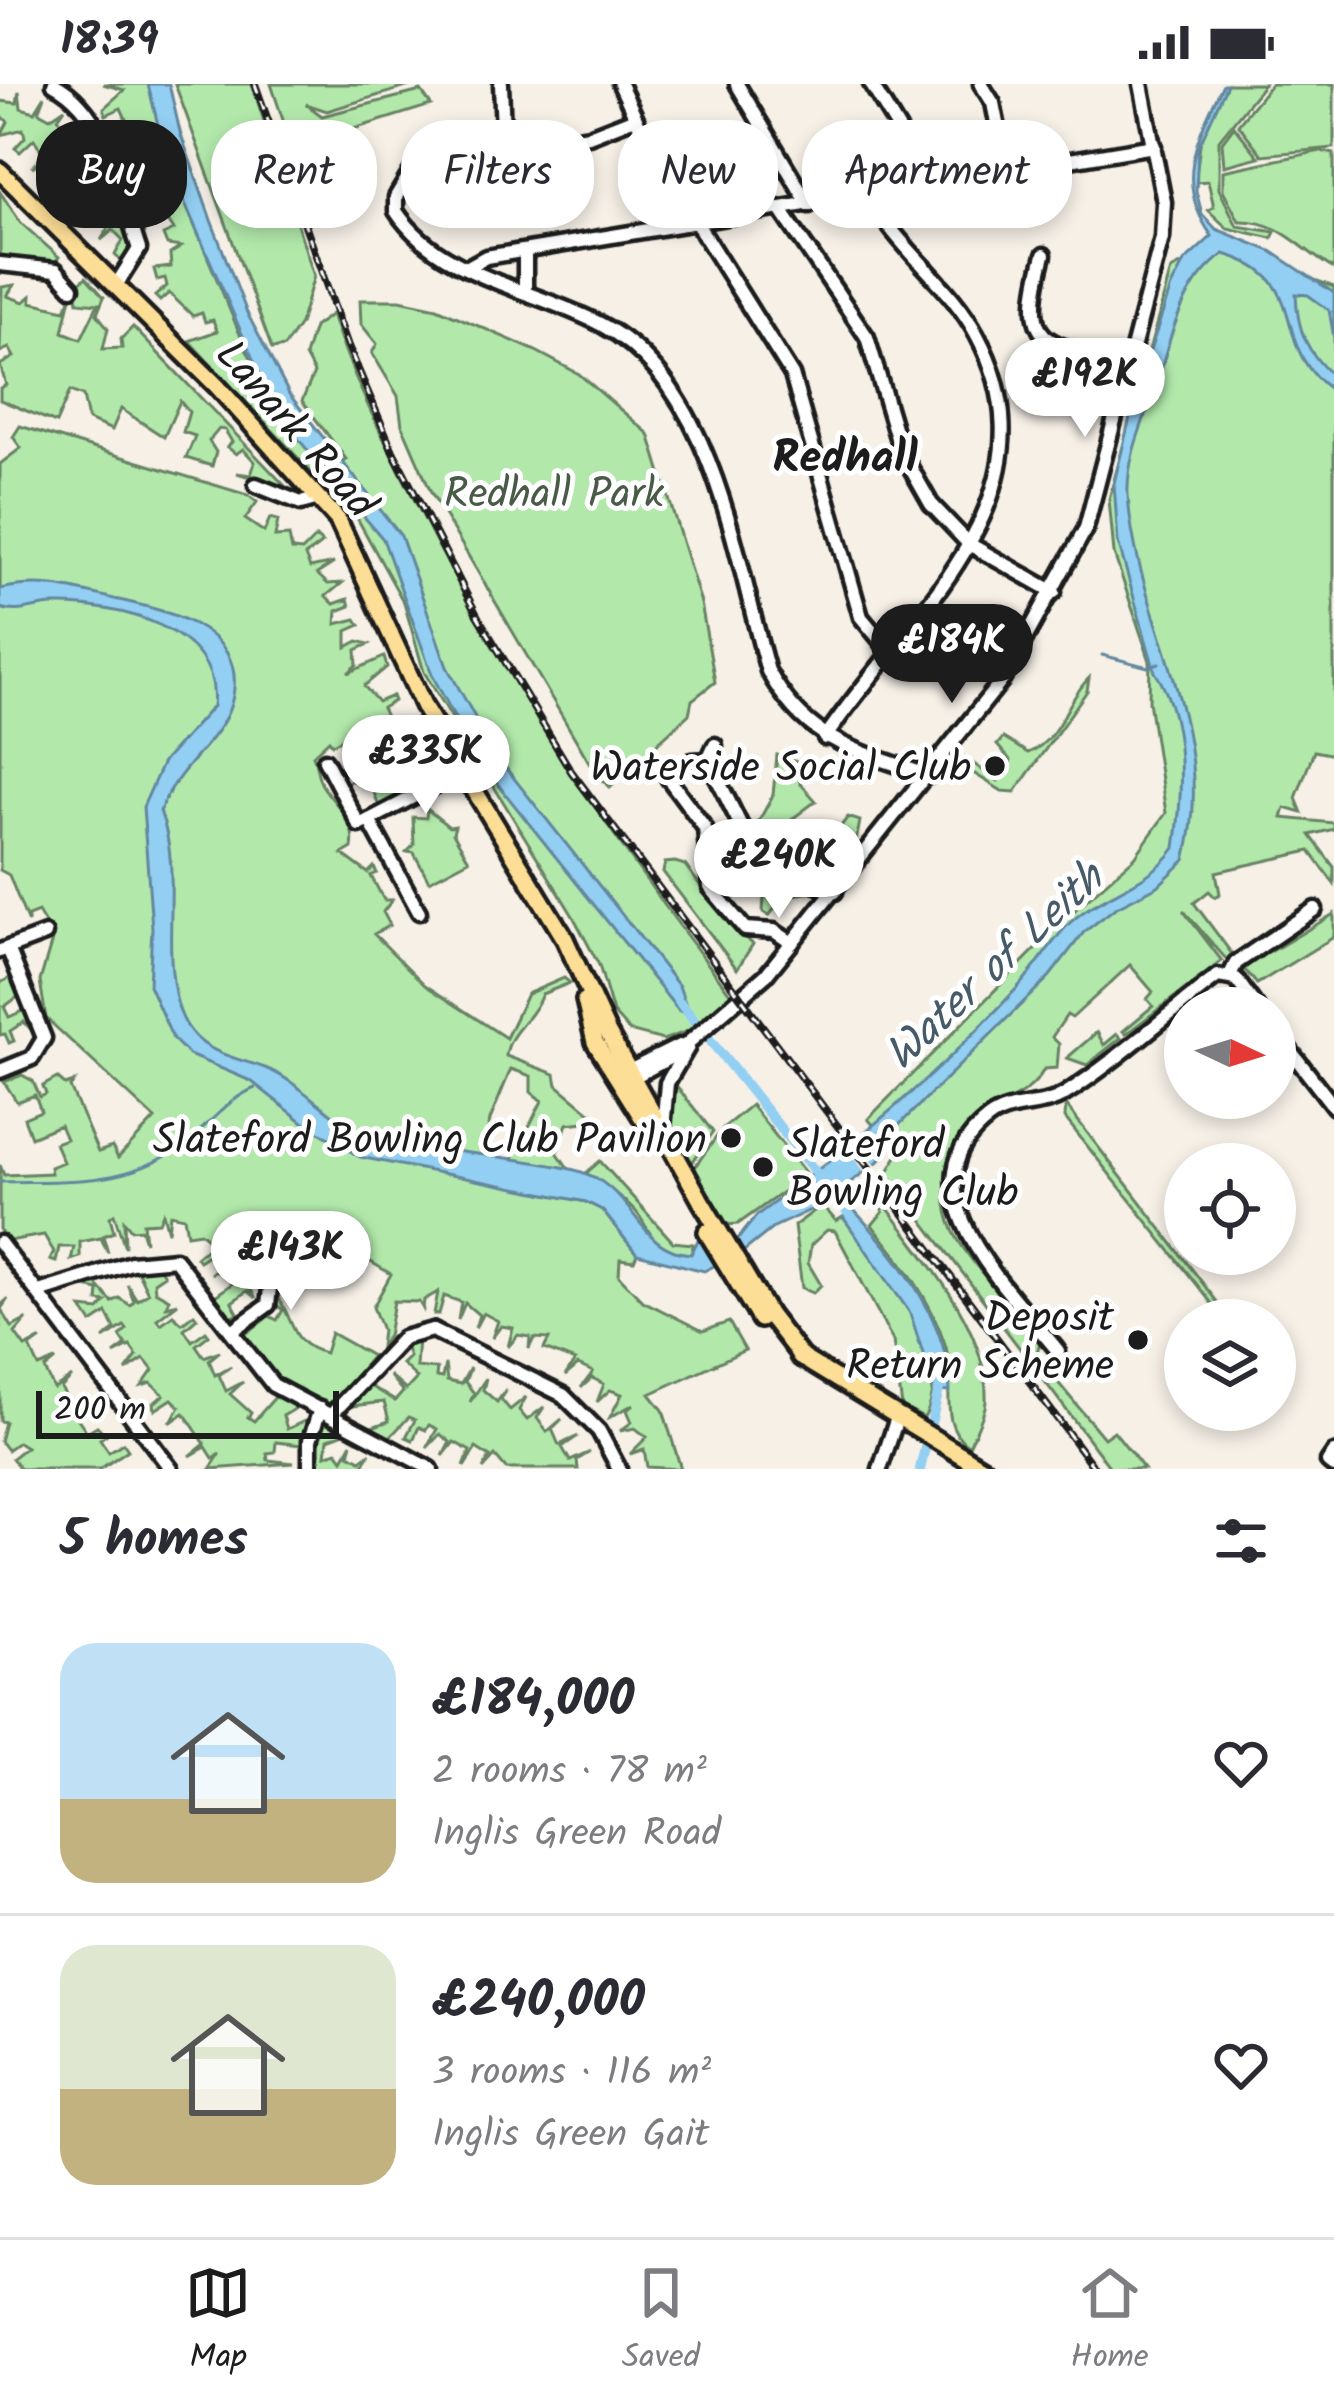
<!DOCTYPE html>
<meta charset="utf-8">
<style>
:root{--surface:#fff;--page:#f7f7f7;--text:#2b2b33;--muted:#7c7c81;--line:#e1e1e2;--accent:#1c1c1c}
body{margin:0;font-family:Kalam,sans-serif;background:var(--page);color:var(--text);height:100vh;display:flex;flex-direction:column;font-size:45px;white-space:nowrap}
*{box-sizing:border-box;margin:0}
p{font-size:39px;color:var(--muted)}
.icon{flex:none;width:66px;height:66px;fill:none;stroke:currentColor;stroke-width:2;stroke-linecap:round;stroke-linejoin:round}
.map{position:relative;height:1385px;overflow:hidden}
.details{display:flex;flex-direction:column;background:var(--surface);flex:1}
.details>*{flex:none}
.hud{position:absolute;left:36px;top:36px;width:1263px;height:108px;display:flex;gap:24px}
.needle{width:78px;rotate:94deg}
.controls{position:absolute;left:1164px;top:903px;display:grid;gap:24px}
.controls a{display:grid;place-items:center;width:132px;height:132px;border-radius:50%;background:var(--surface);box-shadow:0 6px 18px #0003;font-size:60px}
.scale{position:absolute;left:36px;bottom:30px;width:303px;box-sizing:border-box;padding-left:12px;border:6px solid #1c1c1c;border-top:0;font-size:33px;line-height:42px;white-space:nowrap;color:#1c1c1c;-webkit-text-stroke:9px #fff;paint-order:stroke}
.price{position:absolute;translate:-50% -102px;padding:0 27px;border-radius:42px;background:#fff;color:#222;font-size:39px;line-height:78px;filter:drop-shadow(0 3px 6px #0008)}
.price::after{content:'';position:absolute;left:50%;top:72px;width:36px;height:27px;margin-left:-18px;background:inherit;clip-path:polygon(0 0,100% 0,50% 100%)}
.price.current{background:var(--accent);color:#fff}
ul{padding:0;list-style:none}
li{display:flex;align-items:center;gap:36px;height:300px;padding:0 60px}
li+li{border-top:3px solid var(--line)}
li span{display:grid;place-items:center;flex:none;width:336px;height:240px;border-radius:36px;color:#555}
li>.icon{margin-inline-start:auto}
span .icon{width:144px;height:144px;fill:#fffc;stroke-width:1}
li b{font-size:51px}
h2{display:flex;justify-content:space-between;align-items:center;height:144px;padding:0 60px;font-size:51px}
.chip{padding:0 42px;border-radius:48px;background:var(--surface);box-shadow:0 6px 18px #0003;font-size:42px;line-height:108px}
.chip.current{background:var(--accent);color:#fff}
.status{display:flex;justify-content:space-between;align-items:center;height:84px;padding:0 60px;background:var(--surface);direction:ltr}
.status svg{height:33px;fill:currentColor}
.menu{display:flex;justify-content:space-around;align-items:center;height:168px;border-top:3px solid var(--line);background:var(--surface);font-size:33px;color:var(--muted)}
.menu a{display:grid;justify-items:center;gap:6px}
.menu .current{color:var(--accent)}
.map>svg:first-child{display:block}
.green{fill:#b2e9ab;stroke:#678264;stroke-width:3}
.water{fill:#93cff3;stroke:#63879d;stroke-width:3}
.pier{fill:#f6f0e7}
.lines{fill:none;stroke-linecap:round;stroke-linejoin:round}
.stream{stroke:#63879d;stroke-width:3}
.canal{stroke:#93cff3;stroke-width:10}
.minor-casing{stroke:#1c1c1c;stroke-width:21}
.major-casing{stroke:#1c1c1c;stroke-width:24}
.minor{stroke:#fff;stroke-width:12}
.major{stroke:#fdde96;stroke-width:15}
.rail-casing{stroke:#1c1c1c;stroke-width:8}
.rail{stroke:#fff;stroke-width:3;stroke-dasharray:9;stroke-linecap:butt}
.poi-dot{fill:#1c1c1c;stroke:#fff;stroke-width:4.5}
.labels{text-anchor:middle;stroke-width:10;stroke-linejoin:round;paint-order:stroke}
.street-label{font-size:42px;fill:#1c1c1c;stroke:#fff}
.park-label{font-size:42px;fill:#495a47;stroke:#fff}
.poi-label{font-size:42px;fill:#1c1c1c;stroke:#fff;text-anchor:end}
.neighbourhood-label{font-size:45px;font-weight:bold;fill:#1c1c1c;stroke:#fff}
.water-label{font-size:45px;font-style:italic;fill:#465b67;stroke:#fff}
</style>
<div class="status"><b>18:39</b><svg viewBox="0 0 49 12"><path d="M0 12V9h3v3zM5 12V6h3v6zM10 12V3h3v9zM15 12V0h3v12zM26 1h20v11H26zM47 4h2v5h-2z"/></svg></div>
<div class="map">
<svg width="1334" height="1385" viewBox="0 0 1334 1385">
<rect width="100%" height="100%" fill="#f6f0e7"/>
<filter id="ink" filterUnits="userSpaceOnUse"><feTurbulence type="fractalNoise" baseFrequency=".00833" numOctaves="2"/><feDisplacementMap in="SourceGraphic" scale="24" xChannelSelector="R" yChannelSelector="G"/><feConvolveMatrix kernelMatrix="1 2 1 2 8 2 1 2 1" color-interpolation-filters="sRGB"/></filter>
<g filter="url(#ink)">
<g class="green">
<path d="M103 0H148L177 100 247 267 324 387 346 375 302 317 314 289 305 272 314 243 332 230C352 293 383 354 413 413 505 597 609 751 733 913L694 945 663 956 629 947 613 929 599 881 573 832 424 588 404 519 351 423 315 392 189 257 217 247 213 236 205 238 202 229 193 232 169 209 160 217 155 212 167 202 165 194 157 196 154 185 171 183 170 170 181 163 167 161 163 151 174 146 166 134 160 135 155 123 161 120 159 114 140 121 161 106 150 108 141 84 129 88 127 82 146 76 145 69 136 71 130 52 118 53 138 37 113 46 127 37 121 24 106 31 104 24 124 6Z"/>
<path d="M175 0H252L314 192 300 240 284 263 272 265Z"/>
<path d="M271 0H416L327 27 306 20 322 32 421 7 431 21 312 58 289 54Z"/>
<path d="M1227 0H1264L1219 56V105L1237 142 1275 148 1272 154 1227 144 1208 126 1214 123 1208 97 1195 98 1201 53Z"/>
<path d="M1271 0H1334V64L1262 71 1238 40Z"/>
<path d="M19 7 21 24 35 28 45 12 39 28 50 34 65 24 58 34 66 43 75 35 81 41 69 49 74 60 88 59 77 63 73 72 76 81 94 76 82 81V98L103 101 108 96 113 109 102 121 115 114 133 167 124 180 115 171 123 156 113 146 101 156 110 142 100 132 89 143 98 128 88 118 74 126 85 115 75 105 64 115 69 100 59 89 48 99 44 95 55 85 51 74 32 83 44 71 34 55 20 68 15 64 25 53 23 45 1 51 8 38 0 30V17L17 19Z"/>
<path d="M1234 42 1259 73 1224 82 1222 58Z"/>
<path d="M1321 67 1334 70V185C1301 166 1281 136 1239 137L1223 106V87Z"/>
<path d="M0 108 21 139 59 173 53 181 0 175Z"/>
<path d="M1220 161 1334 203V671L1314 667 1296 714 1302 729 1285 724 1282 734 1334 739V745L1310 751 1334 783V800L1310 767 1216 788 1220 810 1215 813 1209 807 1194 819 1232 870 1226 875 1183 826 1222 877 1126 950 1123 947 1153 922 1147 915 1153 908 1130 881 1072 934 1067 931 1052 953 1059 960 1057 984 1044 985C1029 1016 996 1016 972 1040 947 1064 938 1113 953 1146 966 1176 1018 1229 1040 1258L1036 1272 1104 1354 1114 1347 1144 1385H1111L887 1089 899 1069 868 1035 1066 834 1135 773 1166 729 1149 617 1150 577 1114 470 1109 415 1171 186Z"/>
<path d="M86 193 104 213 97 230 108 244 103 265 122 264 121 255 133 243 288 405 237 389 251 391 255 378 243 365 236 370 227 363 232 358 225 346 219 345 209 357 216 368 212 382 186 374 195 352 183 348 189 328 180 317 164 353 121 325 112 346 88 336 83 312 70 307 56 339 0 316V304L6 301 0 281 14 273 9 264 0 268 2 203 14 201 7 212 24 218 31 212V218L65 226 71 213 63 248 81 255 98 220 78 218 76 202Z"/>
<path d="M360 216H400L437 224 536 267 579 290 649 350 701 519 715 598 692 616 689 630 610 703 596 690 431 408 402 341 398 312 372 269 377 260 361 240Z"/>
<path d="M20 342 248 411 257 418 245 435 264 448 270 434 278 436 275 453 289 452 292 466 302 467 316 453 322 459 305 472 310 484 334 479 317 490 328 500 342 499 326 512 334 520 348 515 350 522 337 527 336 540 356 535 360 541 347 547V563L358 557 369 560 356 566 357 581 348 589 384 573 387 583 364 602 378 618 392 612 394 617 382 624 386 633 379 637 383 644 401 635 385 646 395 662 412 655 389 676 395 686 422 674 407 683 415 701 424 700 379 723 370 697H351L375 679 360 687 355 666 350 667 343 655 332 660 329 656 313 671C317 681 317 693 322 701 335 722 357 736 352 764L342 770 368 789 374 783 377 789 371 792 384 816H392L383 828 390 841 374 850 425 901 506 954 527 910 564 894 570 899 542 910C534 934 508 948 506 972L555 990 557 1001 592 1030 584 1038 567 1040 557 1068 568 1084 512 1076 542 1017 531 1008V992L511 985 490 1036 477 1095 586 1118 602 1126 637 1170 634 1177 620 1175 619 1192 643 1217 703 1247 729 1238 745 1266 650 1310 663 1326 681 1385 647 1383 644 1365 630 1370 647 1353 635 1344 620 1347 632 1338 627 1326 634 1320 610 1333 622 1310 610 1306 597 1318 604 1300 592 1294 581 1304 593 1288 578 1281 565 1292 575 1277 544 1265 549 1255 534 1254 529 1265 530 1253 518 1251 508 1263 513 1244 501 1242 492 1254 498 1237 483 1229 475 1244 479 1231 465 1219 458 1236 461 1218 444 1212 439 1230H434L438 1208 424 1216 423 1225 419 1218 394 1217 388 1252 380 1263 382 1246 373 1223 391 1190 337 1158 311 1194 281 1133 272 1138 274 1143 257 1152 254 1146 232 1158 249 1187 236 1198 245 1197 256 1214 247 1207 232 1218 238 1229 230 1234 214 1213 234 1198 222 1185 211 1190 223 1181 214 1167 199 1177 196 1173 213 1159 200 1148 187 1150 184 1133 170 1130 168 1148 163 1129 159 1138 143 1139 145 1158 141 1145 131 1146 124 1137 125 1163 114 1130 110 1133 114 1148 103 1152 108 1169 101 1154 80 1158V1173L71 1176 74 1163H59L56 1178 50 1176 54 1168 44 1151 9 1157 0 1147V1081L4 1091 51 1089 50 1083 63 1078 55 1059 66 1055 60 1041 31 1053 24 1034 41 1027 35 1011 17 1018 4 998 22 991 33 997 40 1013 46 1010 43 1002 57 994 65 1001 74 998 70 1003 98 1068 112 1063 118 1074 155 1035 46 934 40 897 53 853 38 828 28 832V839L9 791 0 786V380L21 364 13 353Z"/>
<path d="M1089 594 1087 607 1015 708 1002 707 962 682 964 673 998 697 1011 677 997 661 1003 654 1028 669C1060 656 1066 616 1089 594Z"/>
<path d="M777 671 797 678 800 699 816 717 792 735V764C821 772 831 754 848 733L860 737 854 768 820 807 784 812 769 832 763 828 764 813 737 786 723 789 713 783 712 762 726 760 735 777 753 770V748L773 711Z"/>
<path d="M427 725 449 743 455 742 453 749 469 776 429 797 414 769 407 768 414 761 413 733 426 734Z"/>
<path d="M675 778 685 781 732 844 753 860 737 885 663 788 665 779Z"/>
<path d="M1334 830V853L1257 900 1243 884 1268 861 1272 867Z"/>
<path d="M9 886 19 912 4 923 9 933 25 926 35 950 24 938 10 947 14 957 9 959 5 950 0 951V899L10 894Z"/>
<path d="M1097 948 1104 961 1117 950 1121 954 1087 981 1067 974Z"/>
<path d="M675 1000 713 1048 691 1080 672 1043Z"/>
<path d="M751 1021 807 1091 738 1140 725 1141 693 1085 723 1044Z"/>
<path d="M1066 1021 1231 1236H1225L1065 1034Z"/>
<path d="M600 1077 673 1158 693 1160 692 1170C655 1168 657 1159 640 1133 629 1116 602 1102 586 1089Z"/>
<path d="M877 1109C918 1170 989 1239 986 1317 985 1331 975 1348 969 1362 935 1339 957 1296 945 1260 930 1213 902 1178 872 1141L883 1128Z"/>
<path d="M822 1121 836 1137 843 1133C877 1179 960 1275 924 1334L902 1323 893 1257 835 1147 827 1146 811 1161 808 1179 821 1201 813 1209 802 1204 794 1142Z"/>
<path d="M158 1182 164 1191 154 1198 155 1207 169 1215 166 1222 178 1219 157 1235 161 1240 173 1231 182 1239 194 1230 197 1234 184 1245 192 1257 206 1247 209 1251 196 1261 204 1273 220 1267 209 1276 215 1291 231 1282 219 1291 226 1307 243 1298 230 1310 251 1329 248 1333 254 1337 277 1311 298 1323 283 1332 287 1345 309 1335 302 1361 276 1358 275 1368 267 1369 268 1376 294 1379 210 1385 220 1370 213 1374 206 1363 190 1372 205 1360 184 1329 170 1339 180 1323 172 1315 155 1326 154 1319 164 1311 151 1299 142 1302 153 1286 144 1275 126 1287 137 1272 130 1262 114 1270 126 1261 120 1252 127 1245 124 1242 104 1255 115 1245 107 1229 92 1239 82 1224 99 1226 106 1218 98 1217 99 1206 79 1202 94 1197 112 1218 119 1214 130 1221 134 1217 127 1200 137 1216 148 1209 136 1184Z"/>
<path d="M8 1215 1 1225 12 1243 27 1235 15 1249 25 1263 41 1255 30 1263 39 1283 56 1276 45 1285 54 1305 72 1293 61 1304 73 1326 89 1317 74 1329 87 1348 97 1342 106 1351 100 1355 109 1368 123 1359 128 1366 100 1385H20L12 1374 26 1363 18 1358 7 1366 0 1357 5 1338 0 1337V1222Z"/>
<path d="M279 1215C295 1239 291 1261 325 1269L331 1249 372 1272 331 1321 272 1291 243 1252 269 1232 277 1236 283 1226 275 1220Z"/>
<path d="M418 1255 416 1283 437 1285 436 1293 442 1294 445 1280 447 1297 461 1300 470 1284 465 1298 474 1309 470 1318 486 1294 483 1306 497 1318 506 1305 501 1315 510 1326 526 1313 519 1326 527 1336 544 1323 537 1334 547 1348 562 1335 552 1345 559 1361 578 1352 562 1363 570 1377 590 1368 577 1376 578 1385H506L495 1372 483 1385 490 1373 476 1364 464 1383 470 1367 454 1358 443 1372 450 1358 440 1350 427 1364 437 1345 429 1341 426 1346 419 1343 413 1356 406 1353 415 1336 409 1333 389 1354 369 1344 389 1337 384 1318 352 1322 368 1301 395 1317 403 1308 389 1291 406 1306 417 1294 402 1280 409 1273 405 1262Z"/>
<path d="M323 1338 347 1348 328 1355 326 1371 337 1367 343 1375 352 1359 349 1370 361 1376 370 1369 361 1385 314 1381 315 1359Z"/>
</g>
<g class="water">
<path d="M148 0H169L180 48 211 136 247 229 289 310 401 452 447 583 497 673 679 902 690 932 678 926 476 673 433 593 383 455 277 330 167 78Z"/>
<path d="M1223 0H1227L1198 64 1196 107 1202 130 1216 145 1271 167 1334 209V254L1329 226 1308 211 1296 210C1297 246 1307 269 1334 293V308C1265 261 1316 196 1224 170 1188 195 1174 238 1163 279 1152 322 1126 366 1128 411 1136 537 1220 642 1185 776L1158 802 1115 824 1084 848 1050 892 891 1049 888 1070 819 1122 774 1143 744 1167 704 1187 637 1170 602 1126 586 1118 360 1073 303 1038 251 997 189 971 173 955 149 901 152 844 143 723 163 678 213 622C222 543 116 520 55 521 34 521 20 531 0 524V505C45 495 76 506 119 516 171 528 252 546 231 620 220 658 177 682 160 727 183 788 161 855 177 918 189 966 224 970 265 984 303 998 339 1046 380 1059 407 1067 434 1065 462 1068 497 1073 535 1077 571 1085 637 1099 634 1167 691 1170L699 1154 738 1155 757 1131C855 1060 938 991 1018 903 1035 885 1048 863 1064 845 1095 810 1147 804 1175 764 1183 708 1187 635 1155 588L1118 458 1114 399 1136 309 1171 203 1184 178 1212 152C1173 99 1197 53 1223 0Z"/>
<path d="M853 1125C898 1173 950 1237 950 1308L935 1307 910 1229 843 1133Z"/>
</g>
<path class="pier" d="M854 1051 878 1084 868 1092 843 1059Z"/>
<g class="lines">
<g class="stream">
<path d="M1102 571 1148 583 1159 579"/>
<path d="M0 1098C71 1096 132 1103 189 1056 212 1038 228 1015 255 1004"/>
</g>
<g class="canal">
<path d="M681 920 850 1131"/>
<path d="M920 1385 941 1297"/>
</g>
<g class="minor-casing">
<g id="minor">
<path d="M54 0C110 30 120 110 139 165L115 203"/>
<path d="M501 0 503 47"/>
<path d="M620 0 685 140"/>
<path d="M737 0 809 121"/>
<path d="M871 0 932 100"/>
<path d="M981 0 993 19 1007 89"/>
<path d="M635 34 589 52 415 81 396 113V127C440 194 536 205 602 241 715 302 735 474 768 587 808 660 856 665 929 692"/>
<path d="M781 126 867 253 901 367 931 420 969 460 1054 508"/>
<path d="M696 138 792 291 861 533 892 570"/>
<path d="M1044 171C1018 269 1048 256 1129 281"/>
<path d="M0 180 56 186 72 204"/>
<path d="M468 183 486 173 1154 62"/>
<path d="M525 208V169"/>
<path d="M256 401 301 419 319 414"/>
<path d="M825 654C905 533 1065 414 977 251 950 199 896 164 870 112"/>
<path d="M325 676 359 741 369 736 419 828"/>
<path d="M708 676 753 766 772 785 835 808"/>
<path d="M692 677 708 676 715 661"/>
<path d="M668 694 705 744 710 803 745 845 774 847 792 859"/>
<path d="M369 736 461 688"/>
<path d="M8 864 45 850"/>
<path d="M0 867 8 864 44 954 32 974 0 987"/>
<path d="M1230 891 1236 879 1315 825"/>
<path d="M1275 947 1334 1023"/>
<path d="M627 995 631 986 679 962"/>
<path d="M628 996 673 972 766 891 1003 595 1086 444 1162 154 1164 118 1141 0"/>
<path d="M663 1045 667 999 688 963"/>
<path d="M0 1159 171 1385"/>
<path d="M42 1207 131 1179 175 1175 273 1301 431 1385"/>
<path d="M232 1247 268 1221 270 1204 258 1184"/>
<path d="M1058 1267C1012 1209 898 1105 988 1035 1012 1017 1042 1025 1065 1010 1118 976 1167 930 1218 892L1236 895 1257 924"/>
<path d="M331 1331 403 1254 432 1246 563 1311 599 1347 619 1385"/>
<path d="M1334 1369 1328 1378 1334 1383"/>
<path d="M310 1385V1356L320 1325"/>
<path d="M880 1385 897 1334"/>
</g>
</g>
<g class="major-casing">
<g id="major">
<path d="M0 87 217 302 338 436 425 625 565 855 608 949 700 1115 769 1231 803 1275"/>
<path d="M585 916 595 958 658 1059"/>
<path d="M707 1148 760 1235"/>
<path d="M799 1272 984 1385"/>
</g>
</g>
<use href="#minor" class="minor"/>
<use href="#major" class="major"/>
<g class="rail-casing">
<path id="rail" d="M255 0 348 262 393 367 477 531 571 687 1095 1385"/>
</g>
<use href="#rail" class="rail"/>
</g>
</g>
<g class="poi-dot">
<circle cx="995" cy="682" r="12"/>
<circle cx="731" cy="1054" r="12"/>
<circle cx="763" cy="1083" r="12"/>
<circle cx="1138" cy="1256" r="12"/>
</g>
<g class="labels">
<g class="street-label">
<text transform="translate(297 344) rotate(49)" y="15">Lanark Road</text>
</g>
<g class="park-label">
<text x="554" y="423">Redhall Park</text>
</g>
<g class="poi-label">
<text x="971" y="697">Waterside Social Club</text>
<text x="707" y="1069">Slateford Bowling Club Pavilion</text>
<text x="787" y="1074" text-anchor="start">Slateford<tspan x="787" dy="48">Bowling Club</tspan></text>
<text x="1114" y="1247">Deposit<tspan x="1114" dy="48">Return Scheme</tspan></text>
</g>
<g class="neighbourhood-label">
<text x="845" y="388">Redhall</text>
</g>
<g class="water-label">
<text transform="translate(993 881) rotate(-43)" y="16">Water of Leith</text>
</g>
</g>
</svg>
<div class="controls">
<a><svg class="needle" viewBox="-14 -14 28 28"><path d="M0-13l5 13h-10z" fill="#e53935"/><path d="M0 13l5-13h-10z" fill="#7c7c81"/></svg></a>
<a><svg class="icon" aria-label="locate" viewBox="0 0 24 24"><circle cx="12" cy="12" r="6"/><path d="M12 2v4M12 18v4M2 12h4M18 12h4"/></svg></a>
<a><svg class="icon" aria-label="layers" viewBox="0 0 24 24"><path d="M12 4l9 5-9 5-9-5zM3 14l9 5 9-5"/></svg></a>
</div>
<div class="scale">200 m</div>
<b class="price" style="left:1085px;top:356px">£192K</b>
<b class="price current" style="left:952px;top:622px">£184K</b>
<b class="price" style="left:426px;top:733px">£335K</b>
<b class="price" style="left:779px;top:837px">£240K</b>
<b class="price" style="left:291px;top:1229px">£143K</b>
<div class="hud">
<a class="chip current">Buy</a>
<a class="chip">Rent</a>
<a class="chip">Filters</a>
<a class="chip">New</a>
<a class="chip">Apartment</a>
</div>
</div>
<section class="details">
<h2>5 homes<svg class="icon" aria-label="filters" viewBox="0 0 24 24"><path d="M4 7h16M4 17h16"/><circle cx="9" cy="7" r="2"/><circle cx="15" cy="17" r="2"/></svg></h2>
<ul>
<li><span style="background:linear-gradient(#bfe0f5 65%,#c2b280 0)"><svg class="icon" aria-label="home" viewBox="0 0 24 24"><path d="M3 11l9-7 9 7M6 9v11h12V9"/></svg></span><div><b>£184,000</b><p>2 rooms · 78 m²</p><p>Inglis Green Road</p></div><svg class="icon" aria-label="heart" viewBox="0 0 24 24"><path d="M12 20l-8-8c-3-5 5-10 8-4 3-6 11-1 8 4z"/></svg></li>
<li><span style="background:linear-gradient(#dfe7d0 60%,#c2b280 0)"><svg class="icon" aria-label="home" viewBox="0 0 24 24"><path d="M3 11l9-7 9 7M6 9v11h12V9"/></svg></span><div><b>£240,000</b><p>3 rooms · 116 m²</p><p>Inglis Green Gait</p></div><svg class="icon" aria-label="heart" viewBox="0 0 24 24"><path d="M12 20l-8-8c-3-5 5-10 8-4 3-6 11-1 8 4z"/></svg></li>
</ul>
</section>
<nav class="menu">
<a class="current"><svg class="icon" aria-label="map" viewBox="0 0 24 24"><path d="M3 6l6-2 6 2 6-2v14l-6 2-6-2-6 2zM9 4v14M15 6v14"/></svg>Map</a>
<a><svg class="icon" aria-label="saved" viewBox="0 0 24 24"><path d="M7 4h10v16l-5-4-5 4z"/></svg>Saved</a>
<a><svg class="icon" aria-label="home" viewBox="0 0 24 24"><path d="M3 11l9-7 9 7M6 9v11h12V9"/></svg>Home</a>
</nav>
